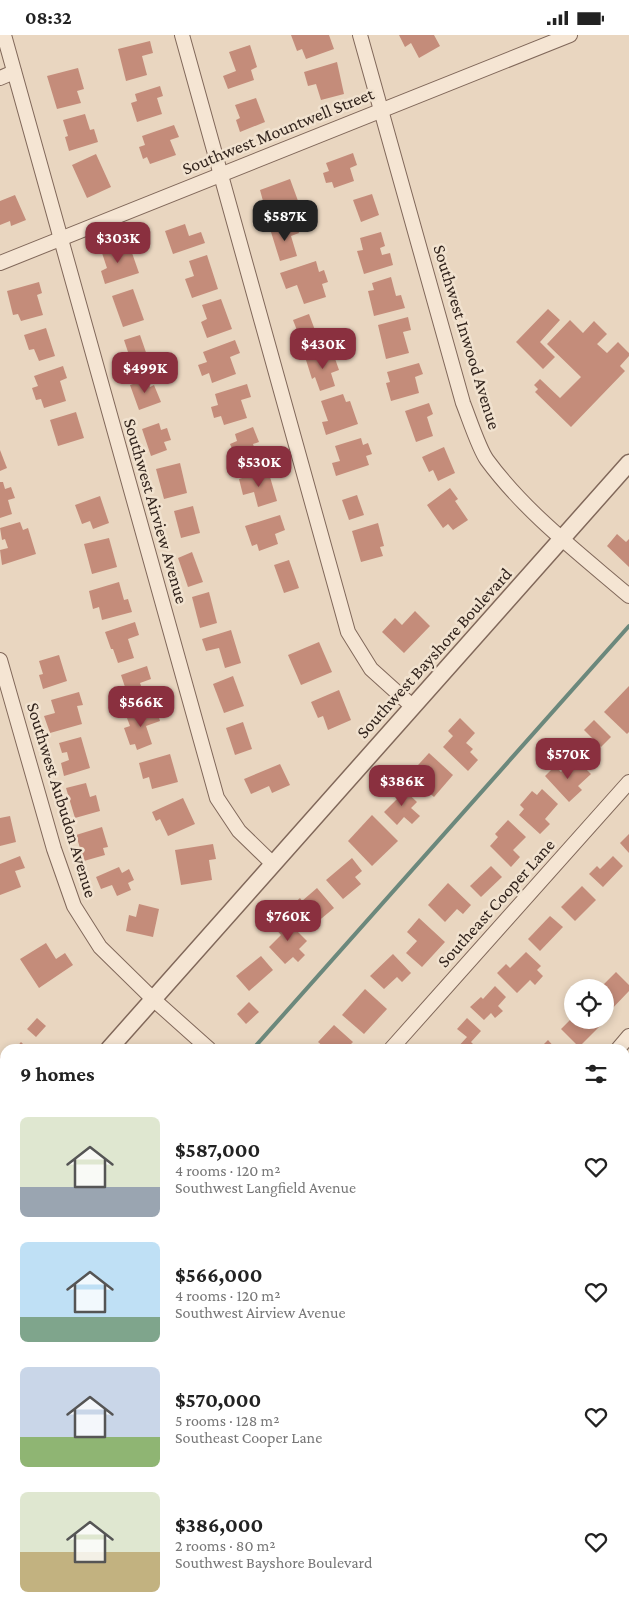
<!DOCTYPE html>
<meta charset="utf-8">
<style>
:root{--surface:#fff;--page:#f6f6f6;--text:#222;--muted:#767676;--accent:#8a303f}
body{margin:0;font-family:"Crimson Pro",serif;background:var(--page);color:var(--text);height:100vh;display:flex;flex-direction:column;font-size:19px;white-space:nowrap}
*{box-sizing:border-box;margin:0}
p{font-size:16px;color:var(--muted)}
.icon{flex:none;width:28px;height:28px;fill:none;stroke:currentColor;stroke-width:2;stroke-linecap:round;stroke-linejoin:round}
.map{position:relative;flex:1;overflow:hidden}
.details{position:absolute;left:0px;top:1009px;width:630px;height:571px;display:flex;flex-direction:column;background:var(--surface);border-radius:15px 15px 0 0;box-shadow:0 2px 8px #0003}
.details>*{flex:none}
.tools{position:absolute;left:564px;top:944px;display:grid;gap:10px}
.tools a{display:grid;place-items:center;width:50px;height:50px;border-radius:50%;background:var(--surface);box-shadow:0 2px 8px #0003;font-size:25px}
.price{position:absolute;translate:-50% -42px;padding:0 11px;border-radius:10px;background:var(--accent);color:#fff;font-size:16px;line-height:32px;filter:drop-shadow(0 1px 2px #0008)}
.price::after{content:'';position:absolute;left:50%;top:30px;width:15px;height:11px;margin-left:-8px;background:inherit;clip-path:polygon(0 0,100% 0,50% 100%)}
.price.selected{background:#222;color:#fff}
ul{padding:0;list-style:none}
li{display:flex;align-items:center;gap:15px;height:125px;padding:0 20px}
li span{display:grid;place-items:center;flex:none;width:140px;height:100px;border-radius:8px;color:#555}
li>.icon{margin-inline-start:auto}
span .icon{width:60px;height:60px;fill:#fffc;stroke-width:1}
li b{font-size:21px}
h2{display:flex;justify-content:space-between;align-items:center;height:60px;padding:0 20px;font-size:21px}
.status{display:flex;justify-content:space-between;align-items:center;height:35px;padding:0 25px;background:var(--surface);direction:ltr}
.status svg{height:14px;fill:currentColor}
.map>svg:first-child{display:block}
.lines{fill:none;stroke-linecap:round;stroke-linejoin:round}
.stream{stroke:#6b887c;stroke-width:4}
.building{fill:#c48c7a}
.minor-casing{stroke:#81685a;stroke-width:16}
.tertiary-casing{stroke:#81685a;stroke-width:19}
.motorway-casing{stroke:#4e382e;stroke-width:26}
.minor{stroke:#f5e5d3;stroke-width:14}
.tertiary{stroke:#f5e5d3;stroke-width:16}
.motorway{stroke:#d28857;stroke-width:24}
.labels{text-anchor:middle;stroke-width:5;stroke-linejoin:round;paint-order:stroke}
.street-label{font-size:18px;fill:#32241d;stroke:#f1e2cf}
</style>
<div class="status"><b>08:32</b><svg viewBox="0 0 49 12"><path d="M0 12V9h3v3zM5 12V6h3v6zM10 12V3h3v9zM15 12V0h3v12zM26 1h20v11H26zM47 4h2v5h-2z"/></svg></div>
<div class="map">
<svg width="629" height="1579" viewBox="0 0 629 1579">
<rect width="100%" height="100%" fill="#e9d6c0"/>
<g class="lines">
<g class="stream">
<path d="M253 1014 629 591"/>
<path d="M0 1301 5 1296"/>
</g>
</g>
<g class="building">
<path d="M291 0H329L334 14 306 24 302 14 297 16Z"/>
<path d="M399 0H434L440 11 419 23 411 8 405 12Z"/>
<path d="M150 6 153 18 142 21 147 40 126 46 118 14Z"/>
<path d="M250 10 257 32 251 35 254 45 228 54 223 41 236 36 229 17Z"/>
<path d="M337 27 344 59 321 65 316 49 308 51 304 37Z"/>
<path d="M78 33 84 54 77 56 81 68 57 74 47 41Z"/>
<path d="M160 51 163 61 157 63 162 79 137 87 131 68 137 66 135 59Z"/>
<path d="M256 63 265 87 240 97 236 85 240 83 235 70Z"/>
<path d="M85 79 90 95 94 94 98 107 69 116 65 102 68 101 63 85Z"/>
<path d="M174 90 179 102 170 105 176 120 150 129 147 122 143 124 139 112 145 110 142 101Z"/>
<path d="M353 118 357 130 350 133 354 146 334 153 332 147 326 148 323 138 329 136 326 128Z"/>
<path d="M96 119 111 152 87 163 72 130Z"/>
<path d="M290 144 301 174 266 186 259 167 263 166 260 155Z"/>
<path d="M372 159 379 180 361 187 353 165Z"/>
<path d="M15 160 26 185 11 191 10 186 0 190V166Z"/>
<path d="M185 189 189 201 201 197 205 208 173 219 165 196Z"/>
<path d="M296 189 299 198 291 201 297 221 280 226 271 197Z"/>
<path d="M381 197 385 211 380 213 382 220 390 218 393 230 364 239 357 216 363 215 360 203Z"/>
<path d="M123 208 126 216 131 215 139 238 105 249 101 236 107 233 101 215Z"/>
<path d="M207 220 218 254 192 263 185 244 194 241 189 226Z"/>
<path d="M316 226 319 237 324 235 328 247 322 249 326 262 304 269 297 250 286 254 280 238Z"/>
<path d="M391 242 396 261 401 260 405 273 374 281 368 256 374 255 372 248Z"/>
<path d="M39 247 42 258 37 260 43 280 21 286 18 279 13 280 7 256Z"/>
<path d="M133 254 144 285 123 292 112 261Z"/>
<path d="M221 264 232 294 207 303 201 287 207 284 202 270Z"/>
<path d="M548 274 560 285 540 307 555 322 543 334 516 307Z"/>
<path d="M309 279 319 306 303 311 293 285Z"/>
<path d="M408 282 411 295 403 297 409 318 386 324 378 290Z"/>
<path d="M570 285 583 298 594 286 607 299 597 309 607 318 618 307 629 318V321L620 331 625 336 571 392 535 357 538 354 534 350 540 344 560 363 581 342 547 309Z"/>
<path d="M46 293 55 321 39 326 34 314 29 315 24 300Z"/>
<path d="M140 300 150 329 128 336 125 328 131 326 124 305Z"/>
<path d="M235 305 240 318 230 322 236 339 212 348 209 338 202 341 198 330 207 327 203 317Z"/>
<path d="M332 315 339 335 331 338 335 351 320 356 315 342 312 344 306 325Z"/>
<path d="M419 328 423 339 415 342 419 358 391 366 386 348 390 347 387 337Z"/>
<path d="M63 331 67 343 60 346 66 366 44 373 41 364 36 365 32 353 38 351 34 341Z"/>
<path d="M147 344 150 352 154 350 161 367 139 375 130 350Z"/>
<path d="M247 349 251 362 241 365 247 383 224 390 221 381 214 383 211 372 218 370 215 359Z"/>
<path d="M343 359 346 367 350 366 358 389 326 400 322 387 328 386 321 366Z"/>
<path d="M429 368 433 379 427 382 433 401 416 407 405 376Z"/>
<path d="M76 377 84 403 58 411 50 385Z"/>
<path d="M159 388 161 395 167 393 171 405 164 407 167 415 151 421 142 394Z"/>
<path d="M253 392 259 407 253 409 258 424 244 429 240 420 235 421 230 409 237 406 235 399Z"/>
<path d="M361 403 363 410 368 408 372 419 366 421 369 430 336 441 332 428 340 426 335 411Z"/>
<path d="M444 412 455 438 438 446 433 435 429 437 422 422Z"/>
<path d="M0 415 7 433 0 436Z"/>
<path d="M180 428 187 458 164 464 156 434Z"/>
<path d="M268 435 277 466 258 472 254 457 243 460 239 444Z"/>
<path d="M0 447H3L5 454 11 452 15 463 8 465 12 479 0 483Z"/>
<path d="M450 453 458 464 455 466 468 485 453 495 448 489 443 493 427 470Z"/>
<path d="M357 460 364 480 349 485 342 465Z"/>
<path d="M100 461 109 488 93 494 90 486 82 489 75 470Z"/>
<path d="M193 471 200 498 181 503 174 476Z"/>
<path d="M280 480 285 495 275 499 278 509 259 516 257 509 252 511 245 491Z"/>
<path d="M20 487 23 495 28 493 36 519 2 530 0 515 8 513 5 504 2 505 0 493Z"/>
<path d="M378 488 384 511 380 512 383 521 361 527 352 496Z"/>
<path d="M617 499 626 507 629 504V532L607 511Z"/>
<path d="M109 503 117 532 92 539 84 509Z"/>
<path d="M192 517 203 547 188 552 178 523Z"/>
<path d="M289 525 299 553 284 558 274 530Z"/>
<path d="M119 547 124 565 128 564 132 577 102 585 99 572 93 574 89 556Z"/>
<path d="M209 557 217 588 200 593 192 562Z"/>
<path d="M415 576 430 591 404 618 382 597 395 583 402 590Z"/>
<path d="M135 587 139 600 128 604 134 623 118 628 113 614H111L105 597Z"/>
<path d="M231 595 241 628 225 633 219 613 206 616 202 604Z"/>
<path d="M319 607 332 637 301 650 288 620Z"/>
<path d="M59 620 67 646 43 654 39 640 43 639 39 626Z"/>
<path d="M147 631 151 644 140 648 146 664 127 671 121 653 125 652 121 640Z"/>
<path d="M233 641 244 671 224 678 213 649Z"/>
<path d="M629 651V697L627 699 604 677Z"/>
<path d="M339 655 351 685 328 695 323 681 318 683 311 667Z"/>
<path d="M79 657 83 670 77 671 82 689 50 698 44 681 55 678 51 665Z"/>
<path d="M156 673 160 686 146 691 152 709 137 715 135 709 130 710 124 693 130 691 127 683Z"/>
<path d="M460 683 475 698 466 708 473 714 470 717 478 725 468 736 443 712 453 701 448 696Z"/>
<path d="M594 685 611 702 601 712 584 695Z"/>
<path d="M243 687 252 714 235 720 226 693Z"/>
<path d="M81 702 90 733 64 741 61 728 69 725 67 717 62 718 59 708Z"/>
<path d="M429 718 453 740 434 762 409 740Z"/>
<path d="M170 719 178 747 152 754 149 742 143 744 139 728Z"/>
<path d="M579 727 591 739 578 751 582 755 569 767 545 741 555 731 561 737 569 729 573 733Z"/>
<path d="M280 729 290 750 272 758 269 751 251 759 244 744Z"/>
<path d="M86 748 90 762 96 760 100 776 75 783 66 753Z"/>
<path d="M398 749 417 767 411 773 420 781 412 789 404 782 397 790 384 777 397 764 390 757Z"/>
<path d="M542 754 558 769 545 784 550 789 540 799 519 780 524 774 520 770 532 756 537 760Z"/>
<path d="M183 763 195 789 168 801 160 784 156 786 152 777Z"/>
<path d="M372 780 398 806 372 831 348 806Z"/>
<path d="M10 781 16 807 0 811V783Z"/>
<path d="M508 785 526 802 513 815 520 822 511 832 490 811 498 802 495 799Z"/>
<path d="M102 792 108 812 103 813 105 820 84 826 76 800Z"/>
<path d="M629 799V818L620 808Z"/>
<path d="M213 809 216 824 209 825 212 845 181 850 175 815Z"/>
<path d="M20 821 25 833 15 836 21 852 0 860V829Z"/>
<path d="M613 821 623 831 603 852 589 839 597 831 600 834Z"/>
<path d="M352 823 362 836 355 842 361 849 343 864 326 845Z"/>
<path d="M491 831 502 842 481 862 470 851Z"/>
<path d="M119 832 122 838 129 834 134 845 128 848 131 855 117 861 112 850 101 854 96 842Z"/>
<path d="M448 848 471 870 463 879 457 874 445 887 428 870Z"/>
<path d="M582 851 596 865 575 886 561 872Z"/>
<path d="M317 853 334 873 310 893 291 871 300 863 302 866Z"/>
<path d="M139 869 159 874 153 902 126 896 129 880 136 882Z"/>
<path d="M550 881 563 892 540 916 528 904Z"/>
<path d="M283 882 307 906 299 914 305 920 298 927 293 922 285 929 269 912 281 900 273 891Z"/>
<path d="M419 883 445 907 422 932 406 918 417 906 407 897Z"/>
<path d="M46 908 56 924 65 918 73 930 39 953 20 924Z"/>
<path d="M526 917 541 931 537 935 543 941 535 950 530 945 517 958 497 938 506 929 510 933Z"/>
<path d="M393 919 411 938 402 947 397 942 384 954 370 941Z"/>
<path d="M261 921 273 935 249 956 236 941Z"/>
<path d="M616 937 629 950V956L608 978 605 975V952H601Z"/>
<path d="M495 951 506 962 498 971 503 976 495 983 491 978 484 985 470 972 481 962 483 964Z"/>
<path d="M365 954 387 974 364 999 342 980Z"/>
<path d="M249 967 259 977 246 989 237 979Z"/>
<path d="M37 983 46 991 36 1002 27 994Z"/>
<path d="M467 983 481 996 471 1007 478 1014H456L467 1002 457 994Z"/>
<path d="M572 983V985H600L603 988 579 1012 561 994Z"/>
<path d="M334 990 353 1007 346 1014H323L324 1012 318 1007Z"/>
<path d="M548 1005 556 1014H539Z"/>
<path d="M21 1007 28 1014H15Z"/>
<path d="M4 1018 5 1019V1065L0 1070V1022Z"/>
<path d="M5 1198V1220L3 1222 0 1218V1202Z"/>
<path d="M5 1380V1403L0 1408V1385Z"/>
<path d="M625 1492 629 1493 626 1506H625Z"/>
<path d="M3 1516 5 1518V1544L0 1549V1519Z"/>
<path d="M46 1575H71L75 1579H42Z"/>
<path d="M454 1575H457L461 1579H450Z"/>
<path d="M478 1575H489L486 1579H483Z"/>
</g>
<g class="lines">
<g class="minor-casing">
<g id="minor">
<path d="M4 0 217 763 239 796 273 829"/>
<path d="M182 0 348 597 371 634 412 671"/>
<path d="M360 0 463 368C469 383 479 414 487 425 526 478 580 519 629 561"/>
<path d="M0 43 14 37"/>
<path d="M0 228 570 0"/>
<path d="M0 625 54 814 74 871 100 912 153 964 209 1014"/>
<path d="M391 1014 629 747"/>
<path d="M618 1014 629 1001"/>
<path d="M0 1456 5 1450"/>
<path d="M623 1575 628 1579"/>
<path d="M121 1579 125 1575"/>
<path d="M538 1579 542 1575"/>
</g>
</g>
<g class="tertiary-casing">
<g id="tertiary">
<path d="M109 1014 629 428"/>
<path d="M0 1139 5 1133"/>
</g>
</g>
<g class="motorway-casing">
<g id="motorway">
<path d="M625 1159 629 1155"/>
<path d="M625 1199 629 1195"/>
<path d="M255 1579 258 1575"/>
<path d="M290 1579 293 1575"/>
</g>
</g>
<use href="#minor" class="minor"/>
<use href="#tertiary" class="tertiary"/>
<use href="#motorway" class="motorway"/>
</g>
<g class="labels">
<g class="street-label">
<text transform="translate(278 96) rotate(-22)" y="6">Southwest Mountwell Street</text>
<text transform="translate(467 302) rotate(73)" y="6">Southwest Inwood Avenue</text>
<text transform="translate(156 476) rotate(74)" y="6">Southwest Airview Avenue</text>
<text transform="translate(434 618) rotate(-48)" y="6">Southwest Bayshore Boulevard</text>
<text transform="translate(62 765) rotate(73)" y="6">Southwest Aubudon Avenue</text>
<text transform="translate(496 868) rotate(-48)" y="6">Southeast Cooper Lane</text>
</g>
</g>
</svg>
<div class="tools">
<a><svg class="icon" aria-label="locate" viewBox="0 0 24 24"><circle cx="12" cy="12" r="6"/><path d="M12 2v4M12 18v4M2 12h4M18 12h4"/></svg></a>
</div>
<b class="price selected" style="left:285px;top:207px">$587K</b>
<b class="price" style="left:118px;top:229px">$303K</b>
<b class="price" style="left:323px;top:335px">$430K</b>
<b class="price" style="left:145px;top:359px">$499K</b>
<b class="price" style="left:259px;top:453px">$530K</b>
<b class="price" style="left:141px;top:693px">$566K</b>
<b class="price" style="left:568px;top:745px">$570K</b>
<b class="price" style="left:402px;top:772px">$386K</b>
<b class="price" style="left:288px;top:907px">$760K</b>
<section class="details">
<h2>9 homes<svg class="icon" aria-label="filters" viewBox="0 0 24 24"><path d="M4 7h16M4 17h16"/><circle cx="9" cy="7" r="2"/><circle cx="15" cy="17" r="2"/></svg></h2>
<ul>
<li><span style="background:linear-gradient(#dfe7d0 70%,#9aa5b1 0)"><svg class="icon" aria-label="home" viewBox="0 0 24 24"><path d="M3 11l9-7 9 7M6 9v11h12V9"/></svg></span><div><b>$587,000</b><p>4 rooms · 120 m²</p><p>Southwest Langfield Avenue</p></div><svg class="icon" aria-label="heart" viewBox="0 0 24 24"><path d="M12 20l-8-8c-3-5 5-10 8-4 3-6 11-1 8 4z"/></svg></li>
<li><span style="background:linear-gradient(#bfe0f5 75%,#7fa58c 0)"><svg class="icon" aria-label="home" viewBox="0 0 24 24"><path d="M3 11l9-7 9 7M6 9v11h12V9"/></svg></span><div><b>$566,000</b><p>4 rooms · 120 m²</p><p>Southwest Airview Avenue</p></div><svg class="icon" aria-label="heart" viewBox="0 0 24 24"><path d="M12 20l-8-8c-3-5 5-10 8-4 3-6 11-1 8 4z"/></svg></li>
<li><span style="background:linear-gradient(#c9d6e8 70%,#8fb573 0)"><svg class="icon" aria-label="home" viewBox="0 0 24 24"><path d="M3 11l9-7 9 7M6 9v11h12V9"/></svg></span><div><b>$570,000</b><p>5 rooms · 128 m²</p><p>Southeast Cooper Lane</p></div><svg class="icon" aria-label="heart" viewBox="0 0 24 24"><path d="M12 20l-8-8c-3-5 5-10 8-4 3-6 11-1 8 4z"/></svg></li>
<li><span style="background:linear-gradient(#dfe7d0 60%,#c2b280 0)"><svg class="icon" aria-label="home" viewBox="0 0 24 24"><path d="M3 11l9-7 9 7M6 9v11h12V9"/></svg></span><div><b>$386,000</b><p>2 rooms · 80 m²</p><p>Southwest Bayshore Boulevard</p></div><svg class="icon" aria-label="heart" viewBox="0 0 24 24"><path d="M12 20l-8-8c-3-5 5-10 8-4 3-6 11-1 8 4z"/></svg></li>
</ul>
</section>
</div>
